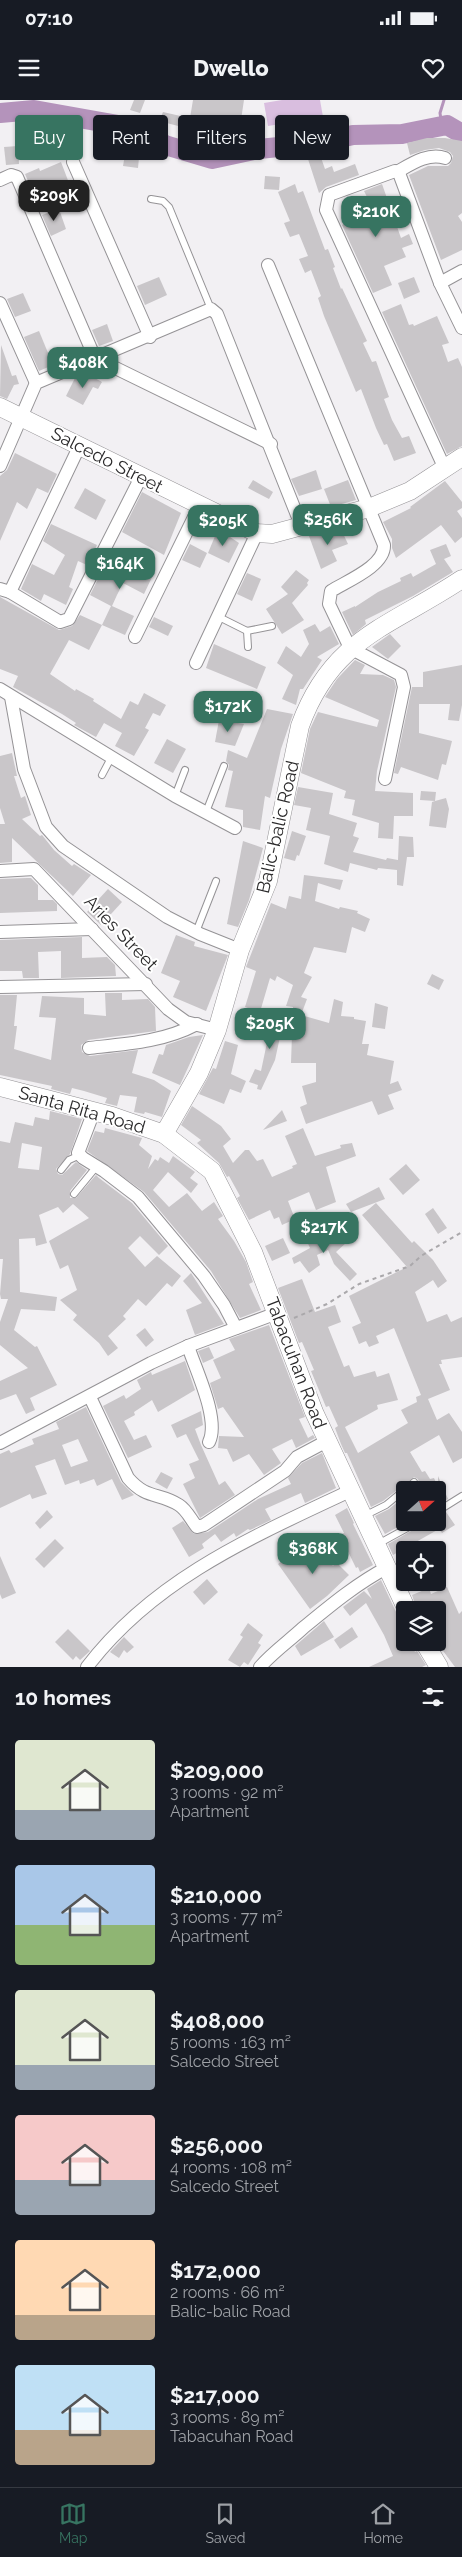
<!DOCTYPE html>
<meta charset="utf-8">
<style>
:root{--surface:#171b24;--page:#20242c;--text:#f1f3f6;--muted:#9ea1a6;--line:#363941;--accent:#377461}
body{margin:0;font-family:Raleway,sans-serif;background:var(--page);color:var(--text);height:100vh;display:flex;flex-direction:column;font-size:19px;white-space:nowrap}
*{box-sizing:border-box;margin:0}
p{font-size:16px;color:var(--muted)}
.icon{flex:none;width:28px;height:28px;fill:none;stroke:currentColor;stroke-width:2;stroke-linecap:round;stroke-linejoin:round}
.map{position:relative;height:1567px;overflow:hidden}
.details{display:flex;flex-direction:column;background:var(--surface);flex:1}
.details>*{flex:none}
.hud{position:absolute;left:15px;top:15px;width:432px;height:45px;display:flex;gap:10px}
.needle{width:32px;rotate:69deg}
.fabs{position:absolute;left:396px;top:1381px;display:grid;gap:10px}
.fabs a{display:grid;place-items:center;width:50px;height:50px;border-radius:5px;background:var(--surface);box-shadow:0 1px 4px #0004;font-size:25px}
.price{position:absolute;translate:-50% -42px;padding:0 11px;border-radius:10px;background:var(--accent);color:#fff;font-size:16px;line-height:32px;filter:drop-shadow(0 1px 2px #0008)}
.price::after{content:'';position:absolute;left:50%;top:30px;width:15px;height:11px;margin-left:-8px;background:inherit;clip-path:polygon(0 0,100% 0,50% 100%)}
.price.active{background:#222;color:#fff}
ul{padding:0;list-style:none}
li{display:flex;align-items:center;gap:15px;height:125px;padding:0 15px}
li span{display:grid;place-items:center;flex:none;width:140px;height:100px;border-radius:5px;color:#555}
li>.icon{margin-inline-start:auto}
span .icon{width:60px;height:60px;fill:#fffc;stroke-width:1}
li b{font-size:21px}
h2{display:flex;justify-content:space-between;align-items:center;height:60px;padding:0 15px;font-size:21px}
.chip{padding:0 18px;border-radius:5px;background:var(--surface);box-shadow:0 1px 4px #0004;font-size:18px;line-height:45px}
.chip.active{background:var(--accent);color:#fff}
.status{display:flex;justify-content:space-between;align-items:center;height:35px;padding:0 25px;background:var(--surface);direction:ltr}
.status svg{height:14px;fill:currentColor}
header{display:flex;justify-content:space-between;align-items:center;height:65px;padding:0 15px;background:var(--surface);font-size:22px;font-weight:800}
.tabs{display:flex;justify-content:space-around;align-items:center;height:70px;border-top:1px solid var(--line);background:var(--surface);font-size:14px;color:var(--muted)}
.tabs a{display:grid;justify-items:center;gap:2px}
.tabs .active{color:var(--accent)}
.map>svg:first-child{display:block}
.green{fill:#d9bedf}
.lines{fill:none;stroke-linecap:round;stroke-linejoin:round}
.stream{stroke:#b493bb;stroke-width:3}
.river{stroke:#b493bb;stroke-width:20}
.building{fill:#c9c6c9;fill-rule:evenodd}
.lane-casing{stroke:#959396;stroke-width:8}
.street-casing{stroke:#959396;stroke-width:14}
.secondary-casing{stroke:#959396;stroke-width:19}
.path{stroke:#aaa8ab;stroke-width:2;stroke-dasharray:4 4;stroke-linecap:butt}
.lane{stroke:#fff;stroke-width:6}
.street{stroke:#fff;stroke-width:12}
.secondary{stroke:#fff;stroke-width:18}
.labels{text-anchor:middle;stroke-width:4;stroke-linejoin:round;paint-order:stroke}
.street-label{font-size:18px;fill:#2b2a2b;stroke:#fff}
</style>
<div class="status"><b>07:10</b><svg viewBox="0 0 49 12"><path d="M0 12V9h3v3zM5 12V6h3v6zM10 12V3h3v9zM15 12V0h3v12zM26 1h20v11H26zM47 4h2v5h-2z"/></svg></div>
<header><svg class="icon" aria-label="menu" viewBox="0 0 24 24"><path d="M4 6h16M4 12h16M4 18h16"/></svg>Dwello<svg class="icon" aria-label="heart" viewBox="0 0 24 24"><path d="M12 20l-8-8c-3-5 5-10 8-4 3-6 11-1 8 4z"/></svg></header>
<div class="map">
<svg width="462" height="1567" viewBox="0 0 462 1567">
<rect width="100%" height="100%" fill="#f2f0f3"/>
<path class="green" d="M282 0H320L323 17 268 26 264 3Z"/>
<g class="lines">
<path class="stream" d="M442 26 440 13 444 0"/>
<path class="river" d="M0 13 34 10 135 28 165 45 212 59 259 49 318 43 353 35 402 34 447 25 462 34"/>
</g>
<g class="building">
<path d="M134 0H145L140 13 130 10Z"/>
<path d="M193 0H244L239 33 227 31V26L208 24V28L189 24Z"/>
<path d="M163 12 185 17 182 27 159 21Z"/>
<path d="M427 38H445L462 41V113L458 116 462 122V150L441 160 409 75 428 66H448L451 63 453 56 450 52 439 48 425 50 410 55 407 43Z"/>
<path d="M127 43 151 48 149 60 139 58 138 68 123 66Z"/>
<path d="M18 46 19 64 6 65 4 47Z"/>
<path d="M319 52 325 69 332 66 334 72 355 64 359 75 326 87 319 93 307 56Z"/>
<path d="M61 62 69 83 54 90 52 87 34 95 25 74 39 68 40 71Z"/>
<path d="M265 76 280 77 279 90 264 89Z"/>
<path d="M295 84 298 93 303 91 325 150 328 149 335 167 333 168 341 189 342 188 367 241 363 243 372 262 376 261 389 297 384 299 392 320 402 338 409 336 416 353 394 361 387 344 384 345 376 328 361 289 356 292 324 216 318 198 321 196 311 170 305 173 299 159 308 156 299 134 290 137 284 123 290 121 278 92Z"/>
<path d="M382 84 401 138 409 134 413 144 402 148 406 157 384 166 392 185 373 193 342 125 356 118 351 105 368 99 364 91Z"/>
<path d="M59 109 66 129 51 136 42 115Z"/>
<path d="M159 177 167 195 145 205 137 186Z"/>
<path d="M414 177 420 192 404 199 398 183Z"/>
<path d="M23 193 31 211 15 217 7 199Z"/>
<path d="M401 204 409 225 413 224 414 226 437 216 449 243 442 245 448 262 458 258 462 267V346L447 354 382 212Z"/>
<path d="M107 224 113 241 99 246 92 230Z"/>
<path d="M39 231 53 265 39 271 24 237Z"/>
<path d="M1 245 12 276 16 275 19 284 14 285 7 299 0 296Z"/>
<path d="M73 249 76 257 67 259 64 252Z"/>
<path d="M89 275 102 282 98 289 93 287 83 305 66 296 75 278 85 283Z"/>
<path d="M15 353 57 374 48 393 37 388 27 409 17 402 0 441V376L7 370Z"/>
<path d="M316 370 322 389 299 396 291 379Z"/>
<path d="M253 380 273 392 269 399 248 388Z"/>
<path d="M348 380 356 400 331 407 324 389Z"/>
<path d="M445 381 462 402V408L457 411 462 418V437L455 443 441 425 396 458 392 448V439L383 422 411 408 410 407Z"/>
<path d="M85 388 106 400 96 420 74 408Z"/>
<path d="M142 392 181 413 164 455 122 432Z"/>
<path d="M51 424 97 445 87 465 78 461 69 487 73 489 66 505 44 494 41 501 21 489 32 464 54 475 65 455 43 441Z"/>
<path d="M340 427 348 444 332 450 337 461 321 469 309 436Z"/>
<path d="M218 429 239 443 229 463 208 453Z"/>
<path d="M190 444 207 453 200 468 182 460Z"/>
<path d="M446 444 451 456 444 459 453 472 413 496 365 520 366 524 353 535 342 512 355 506V507L378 492 401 481 400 478 411 473 413 477 436 464 430 450Z"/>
<path d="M115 454 153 475 144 494 123 483 117 495 112 506 134 516 125 535 102 525 111 506 90 495 101 473 105 474Z"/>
<path d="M296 470 309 480 307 483 308 485 292 503 304 520 282 534 266 509 288 494 281 487Z"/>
<path d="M247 473 261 479 252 501 237 494Z"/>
<path d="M0 497 59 530 72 526 80 515 102 525 89 550 69 540 50 574 75 591 76 589 94 599 93 601 121 619 130 601 138 605 144 593 166 605 160 616 153 613 145 628 149 630 134 656 115 646 122 633 104 623 96 637 74 625 76 623 62 614 13 587 18 576 0 569Z"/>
<path d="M154 517 173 526 168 536 149 527Z"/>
<path d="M315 524 320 532 330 526 339 544 317 557 322 560 303 589H300L296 605 282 599 293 575 277 563 286 546 301 557 309 544 303 530Z"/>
<path d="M390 534 401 546 388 559 372 547Z"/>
<path d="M214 544 266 567 257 589 206 568Z"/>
<path d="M355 560 365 565 360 574 383 575 394 580 396 587 377 671 375 691 413 693V716H394L393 739 378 738 379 723 352 715 355 700 344 698 346 691 301 673 310 629 318 612 377 627 379 620 325 597 337 579Z"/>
<path d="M462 565V605L459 621 448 620 450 604H419V633L452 641 446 665 442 664 438 680 401 667 398 674 394 673 412 587H423V572Z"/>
<path d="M267 609 293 614 281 649 270 698 265 696 260 730 243 727V710L225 707 233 671 228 670 229 665 226 661 228 650 247 658Z"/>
<path d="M219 620 244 624 235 646 215 642Z"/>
<path d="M167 639 186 649 173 673 154 663Z"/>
<path d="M12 653 17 676H14L21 698 25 696 31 715 22 719 40 736 42 735 54 750 72 766 74 764 91 775 73 796 12 738V762L0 763V724H5L0 708V656Z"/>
<path d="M298 687 333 693 329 714 357 723 353 736 359 738 353 752 386 760 387 758 398 760 399 736 413 737 414 757H407L403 786 397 785V770L378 768 377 770 350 763 348 772 324 764 330 736 306 730 311 708 294 705Z"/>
<path d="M421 691 436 692 435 701 446 698 449 709 446 728 429 726 432 702 435 701 420 700Z"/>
<path d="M292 731 306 736 299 756 297 755 295 761 284 758Z"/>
<path d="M243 741 263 748 249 800 238 827 227 824Z"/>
<path d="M304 775 343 780 340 790 318 783 315 801 339 809 340 807 358 811 357 813 370 819 365 832 352 827 346 853 314 847 304 873 312 877 301 897 307 899 301 915 329 923 334 899 343 902 341 916 354 917V919L366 921 362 944H369L367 955 394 961 390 984 398 981 402 990 388 995 394 1009 378 1015 372 1001 306 1024 300 1007 307 1004 302 986 316 982V963H291L293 907 286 906 293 885 277 876 275 881 270 878 260 912 245 907 256 871 246 867 271 803 286 809 289 796 301 799Z"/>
<path d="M27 778H31L38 785V800H53L57 804V811L0 813V779Z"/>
<path d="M108 789 122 802 101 825 87 812Z"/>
<path d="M176 835 195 842 194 846 228 855 206 911 173 897 180 881 161 873Z"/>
<path d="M82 837V858L107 857 115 865 116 876 61 878V851L38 852 39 878H23L22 871H0V840Z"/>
<path d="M432 874 444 880 439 890 427 884Z"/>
<path d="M105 893H122V900L148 899 155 907 156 931 88 940 81 945 82 952 90 956 138 950 132 973 154 980 171 991 162 1017 145 1012 144 1014 134 1012 137 997 120 995 117 1006 105 1003 107 998 84 991 72 988 70 994 51 989 52 986 0 975V895H17L14 926H17L14 949 51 960 56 918 39 917 42 896 84 898V914L106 916Z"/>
<path d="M375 903 388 907 385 929 372 927Z"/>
<path d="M274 910 285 914 275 960 261 990 257 989 258 985 249 982 255 969 261 971 269 933 267 932Z"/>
<path d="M203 935 180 985 152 973 159 954 163 955 166 945 189 937Z"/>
<path d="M225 941 238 945 231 974 246 981 241 993 230 989 224 1004 199 994 213 968 216 969Z"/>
<path d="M192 1006 221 1026 231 1039 223 1046 233 1063 245 1050H249L257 1061 263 1059 272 1077 293 1068 292 1066 297 1064 285 1036 303 1028 315 1056 341 1048 340 1045 352 1043 356 1056 326 1067 336 1102 316 1110 309 1092 288 1101 295 1119 282 1125 279 1117 274 1119 270 1110 249 1120 237 1098 240 1096 229 1076 227 1077 219 1063 197 1043 201 1040 181 1025Z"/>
<path d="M282 1010 287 1021 263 1030Z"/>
<path d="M50 1011 82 1019 70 1054 56 1069 58 1074 62 1075 76 1062 87 1070 70 1091V1098H76L96 1075 99 1078 132 1103 168 1146 159 1155 140 1136 128 1148 145 1167 157 1156 181 1176 172 1187 167 1183 146 1206 138 1199 123 1216 126 1219 108 1236 118 1248 108 1256 99 1243 73 1220 77 1215 60 1200 77 1190 68 1165 60 1169 49 1141 89 1118 73 1104 63 1113 58 1107 39 1115 47 1143 36 1146 35 1138 19 1139 20 1192 57 1197 55 1211 21 1209 14 1230 35 1247 37 1246 57 1285 30 1298 35 1310 26 1314 16 1294 0 1300V1281L28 1268 0 1245V1222L8 1199H1L0 1194 3 1159H0V1041L10 1043 15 1022 33 1026 35 1017 49 1020ZM22 1043 42 1047 39 1070 18 1068Z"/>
<path d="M105 1028 142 1038 139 1045 152 1056 148 1069 155 1059 158 1061 160 1057 169 1063 173 1056 195 1072 190 1078 198 1084 191 1093 168 1072 153 1090 169 1107 187 1093 202 1111 214 1102 223 1116 218 1119 234 1141 246 1162 253 1182 249 1184 261 1210 240 1218 211 1171 144 1092 87 1051 95 1031 104 1033Z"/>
<path d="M406 1064 420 1080 403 1095 389 1079Z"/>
<path d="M379 1087 385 1099 351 1112 346 1104Z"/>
<path d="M376 1103 412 1143 414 1141 433 1160 447 1181 438 1188 433 1180 415 1192 427 1222 447 1214 451 1222 462 1217V1257L441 1260 442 1264H439L450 1290 428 1299 437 1320 449 1313 462 1332V1358L453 1363 439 1335 410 1352 422 1372 425 1371 430 1379 434 1378 438 1387V1376L448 1399 438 1405V1390H412L419 1383 418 1379 414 1377 383 1401 371 1407 347 1353H345L341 1344 335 1328 338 1326 329 1306 326 1307 311 1271 314 1270 302 1242 299 1243 278 1188 302 1179 315 1212 335 1205 341 1222 328 1227 344 1267 349 1265 354 1277 375 1271 377 1277 389 1273 398 1300 377 1305 378 1309 345 1327 358 1353 408 1323 401 1310 417 1302 416 1297 421 1295 394 1228 376 1236 379 1243 369 1247 366 1241 359 1244 352 1227 361 1223 349 1196 407 1167 362 1115Z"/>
<path d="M433 1108 447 1128 438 1134 425 1114Z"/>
<path d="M320 1131 324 1142 328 1144 340 1134 347 1142 336 1152 357 1174 350 1181 334 1164 328 1150 317 1155 320 1165 309 1173 300 1161 294 1164 292 1158 310 1148 305 1137Z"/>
<path d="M283 1138 290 1153 272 1161 265 1146Z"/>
<path d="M191 1173 224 1224 195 1235 186 1210 202 1203 183 1181Z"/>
<path d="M269 1225 305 1317 299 1319 308 1338 313 1335 315 1338 296 1348 292 1339 272 1349 281 1363 264 1375 249 1354 233 1362 227 1349 218 1348 219 1336 244 1337 223 1307 218 1309 210 1283 221 1278 213 1260 235 1250 229 1239Z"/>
<path d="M145 1228 154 1240 146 1247 136 1235Z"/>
<path d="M209 1247 214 1258 203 1263 198 1251Z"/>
<path d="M185 1261 195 1290 158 1312 152 1300 134 1312 135 1315 124 1321 134 1340 146 1335 152 1347 128 1358 103 1306 124 1295 126 1299 141 1289 137 1280 151 1272 152 1275Z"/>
<path d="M86 1307 121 1382 134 1395 122 1400 112 1379 97 1386 94 1379 80 1384 79 1380 65 1385 55 1359 35 1366 47 1394 32 1399 30 1394 0 1408V1354L9 1350 11 1353 34 1344 32 1339 59 1329 56 1322ZM78 1339 88 1361 71 1367 62 1345Z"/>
<path d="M201 1311 203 1325 195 1329 201 1345 219 1385 225 1381 235 1395 200 1418 183 1384 195 1378 189 1364 199 1360 186 1334 177 1338 171 1325Z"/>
<path d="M322 1353 336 1388 305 1403 301 1393 265 1409 271 1420 250 1430 248 1429 236 1437 234 1433 221 1442 215 1434 202 1444 204 1448 189 1457 172 1428 183 1421 194 1434 208 1432 258 1399 291 1384 288 1378 302 1363Z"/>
<path d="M161 1372 173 1378 167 1389 155 1382Z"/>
<path d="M405 1396 407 1422 385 1434 375 1416 389 1409Z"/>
<path d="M347 1408 354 1423 353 1424 373 1465 360 1472 358 1467 356 1468 340 1435 344 1433 335 1415Z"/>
<path d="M47 1410 53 1417 40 1429 35 1423Z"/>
<path d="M446 1412 455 1425 442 1433 439 1429 393 1455 388 1444 420 1426 423 1422H438V1416Z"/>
<path d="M55 1439 64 1448 44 1468 35 1459Z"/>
<path d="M318 1444 333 1466 336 1462 349 1475 327 1496 310 1509 278 1464 296 1451 300 1456Z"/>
<path d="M0 1456 16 1493 2 1499 0 1494Z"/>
<path d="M207 1479 218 1492 204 1505 193 1492Z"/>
<path d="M381 1480 405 1531V1542H410L415 1552 417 1551 426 1565 422 1567H369L393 1556 384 1535 366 1503 350 1516 343 1507 364 1491 372 1499 367 1489Z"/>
<path d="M447 1487 459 1514 462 1511V1567H455L438 1544V1529L444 1525 438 1510H417L412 1495 429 1488 431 1494Z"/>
<path d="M324 1521 334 1537 301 1556 295 1546Z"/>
<path d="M248 1523 263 1535 258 1543 261 1545 248 1565 244 1562 240 1567 228 1560 243 1537 240 1535Z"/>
<path d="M352 1527 358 1537 340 1549 334 1540Z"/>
<path d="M68 1529 90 1551 80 1560 76 1556 73 1560 55 1542Z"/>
<path d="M124 1537 134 1547 127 1553 124 1550 119 1558 110 1552Z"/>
</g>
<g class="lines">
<g class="lane-casing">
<g id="lane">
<path d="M151 99 163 101 169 107 211 209"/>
<path d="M217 516 247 531 272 526"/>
<path d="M247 531 248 547"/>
<path d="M102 675 111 658"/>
<path d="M175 696 185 670"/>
<path d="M206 712 224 666"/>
<path d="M196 832 216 781"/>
<path d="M61 1070 69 1060 80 1055"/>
<path d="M74 1094 97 1066"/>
<path d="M438 1411 462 1396"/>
<path d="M364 1416 386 1405 414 1382"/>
<path d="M378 1444 418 1422"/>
</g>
</g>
<g class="street-casing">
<g id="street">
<path d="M73 62 150 237"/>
<path d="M397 72C411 64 429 52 445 58"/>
<path d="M0 80 11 75 17 77 95 258 271 344"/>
<path d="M268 165 384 445C385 466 347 481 331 491L329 504 350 548 401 575 404 587 385 679"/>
<path d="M440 183 462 171"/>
<path d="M0 203 36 283"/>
<path d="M0 366 36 283 211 209 217 214 301 425"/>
<path d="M445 369 326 110 329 95 395 71 399 73 440 183 462 228"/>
<path d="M0 489 10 492 60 522 69 519 141 377"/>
<path d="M10 492 79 347"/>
<path d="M135 537 199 407"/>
<path d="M196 563 257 433"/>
<path d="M0 589 175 696 235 728"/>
<path d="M11 597 24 669 46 727 63 746 167 817 200 834 240 850"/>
<path d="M0 771 34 769 168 909 186 922 217 930"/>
<path d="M0 832 92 829"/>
<path d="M0 887 146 884"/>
<path d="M89 948C127 944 163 942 197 924"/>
<path d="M94 1011 78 1053 83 1058 104 1071 138 1097 204 1176 224 1205 236 1228"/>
<path d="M188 1246C196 1271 220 1319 209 1342"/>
<path d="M90 1297 128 1378C147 1400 159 1392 179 1405 187 1410 191 1420 197 1427L204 1425 285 1371 297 1357 327 1341"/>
<path d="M0 1343 151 1263 188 1246 277 1213"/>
<path d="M87 1567C154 1479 252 1437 350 1391"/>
<path d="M260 1567C273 1552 289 1541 303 1528 331 1505 356 1484 388 1467"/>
</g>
</g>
<g class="secondary-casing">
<g id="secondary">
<path d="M0 307 257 433 272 434 369 408 410 391 462 357"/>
<path d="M0 987 112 1016 164 1034 212 1071 253 1152 314 1312 407 1510"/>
<path d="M164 1034 199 973 217 930 240 850 268 781 300 626C332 537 392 526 462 479"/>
<path d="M424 1542 439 1567"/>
</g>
</g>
<path class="path" d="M294 1218 327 1204 359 1184 410 1166 421 1156 462 1132"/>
<use href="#lane" class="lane"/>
<use href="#street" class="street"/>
<use href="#secondary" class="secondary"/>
</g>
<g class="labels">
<g class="street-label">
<text transform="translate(107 360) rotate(27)" y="6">Salcedo Street</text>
<text transform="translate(278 727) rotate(-77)" y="6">Balic-balic Road</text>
<text transform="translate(121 833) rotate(46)" y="6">Aries Street</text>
<text transform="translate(82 1010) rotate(16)" y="6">Santa Rita Road</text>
<text transform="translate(296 1263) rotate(69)" y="6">Tabacuhan Road</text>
</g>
</g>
</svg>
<div class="fabs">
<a><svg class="needle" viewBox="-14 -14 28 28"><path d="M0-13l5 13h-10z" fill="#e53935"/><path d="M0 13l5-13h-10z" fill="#9ea1a6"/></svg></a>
<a><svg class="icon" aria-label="locate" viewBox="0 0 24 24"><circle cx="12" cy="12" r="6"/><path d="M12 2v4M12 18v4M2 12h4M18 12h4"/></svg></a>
<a><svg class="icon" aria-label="layers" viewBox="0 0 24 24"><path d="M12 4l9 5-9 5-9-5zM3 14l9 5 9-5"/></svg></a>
</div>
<b class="price active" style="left:54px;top:122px">$209K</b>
<b class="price" style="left:376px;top:138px">$210K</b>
<b class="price" style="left:83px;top:289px">$408K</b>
<b class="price" style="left:328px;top:446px">$256K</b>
<b class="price" style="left:223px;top:447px">$205K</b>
<b class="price" style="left:120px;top:490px">$164K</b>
<b class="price" style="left:228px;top:633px">$172K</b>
<b class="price" style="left:270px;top:950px">$205K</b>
<b class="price" style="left:324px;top:1154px">$217K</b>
<b class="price" style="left:313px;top:1475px">$368K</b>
<div class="hud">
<a class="chip active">Buy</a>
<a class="chip">Rent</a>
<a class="chip">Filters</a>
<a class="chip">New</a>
</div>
</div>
<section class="details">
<h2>10 homes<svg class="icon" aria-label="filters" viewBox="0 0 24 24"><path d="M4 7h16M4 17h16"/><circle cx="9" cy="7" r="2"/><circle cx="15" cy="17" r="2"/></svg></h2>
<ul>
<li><span style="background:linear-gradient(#dfe7d0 70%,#9aa5b1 0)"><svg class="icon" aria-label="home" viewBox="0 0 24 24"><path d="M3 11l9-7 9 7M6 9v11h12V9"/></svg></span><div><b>$209,000</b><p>3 rooms · 92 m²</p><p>Apartment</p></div></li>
<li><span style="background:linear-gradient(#a9c7e8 60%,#8fb573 0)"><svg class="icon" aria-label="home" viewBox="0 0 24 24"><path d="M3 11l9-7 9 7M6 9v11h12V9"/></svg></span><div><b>$210,000</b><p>3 rooms · 77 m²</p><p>Apartment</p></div></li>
<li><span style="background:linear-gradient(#dfe7d0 75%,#9aa5b1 0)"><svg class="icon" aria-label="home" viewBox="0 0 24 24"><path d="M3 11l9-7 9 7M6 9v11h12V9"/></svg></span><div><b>$408,000</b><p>5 rooms · 163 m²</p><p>Salcedo Street</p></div></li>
<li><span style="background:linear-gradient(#f6c9c9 65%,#9aa5b1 0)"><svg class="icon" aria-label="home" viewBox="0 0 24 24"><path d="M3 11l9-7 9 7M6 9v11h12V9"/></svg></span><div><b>$256,000</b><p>4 rooms · 108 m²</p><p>Salcedo Street</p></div></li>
<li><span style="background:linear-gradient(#ffd9b3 75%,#b9a48a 0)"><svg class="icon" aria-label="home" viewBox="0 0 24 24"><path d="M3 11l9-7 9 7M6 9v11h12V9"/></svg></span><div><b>$172,000</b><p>2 rooms · 66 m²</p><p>Balic-balic Road</p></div></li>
<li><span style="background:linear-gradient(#bfe0f5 65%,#b9a48a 0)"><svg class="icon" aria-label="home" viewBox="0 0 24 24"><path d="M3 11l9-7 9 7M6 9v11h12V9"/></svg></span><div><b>$217,000</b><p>3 rooms · 89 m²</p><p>Tabacuhan Road</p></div></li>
</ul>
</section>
<nav class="tabs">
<a class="active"><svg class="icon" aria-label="map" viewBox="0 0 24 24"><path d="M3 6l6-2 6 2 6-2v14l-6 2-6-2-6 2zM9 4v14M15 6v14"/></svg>Map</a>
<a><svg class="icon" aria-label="saved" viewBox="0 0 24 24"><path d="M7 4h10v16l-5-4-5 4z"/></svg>Saved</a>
<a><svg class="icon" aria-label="home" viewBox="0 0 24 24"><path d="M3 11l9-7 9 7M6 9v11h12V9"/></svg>Home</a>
</nav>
